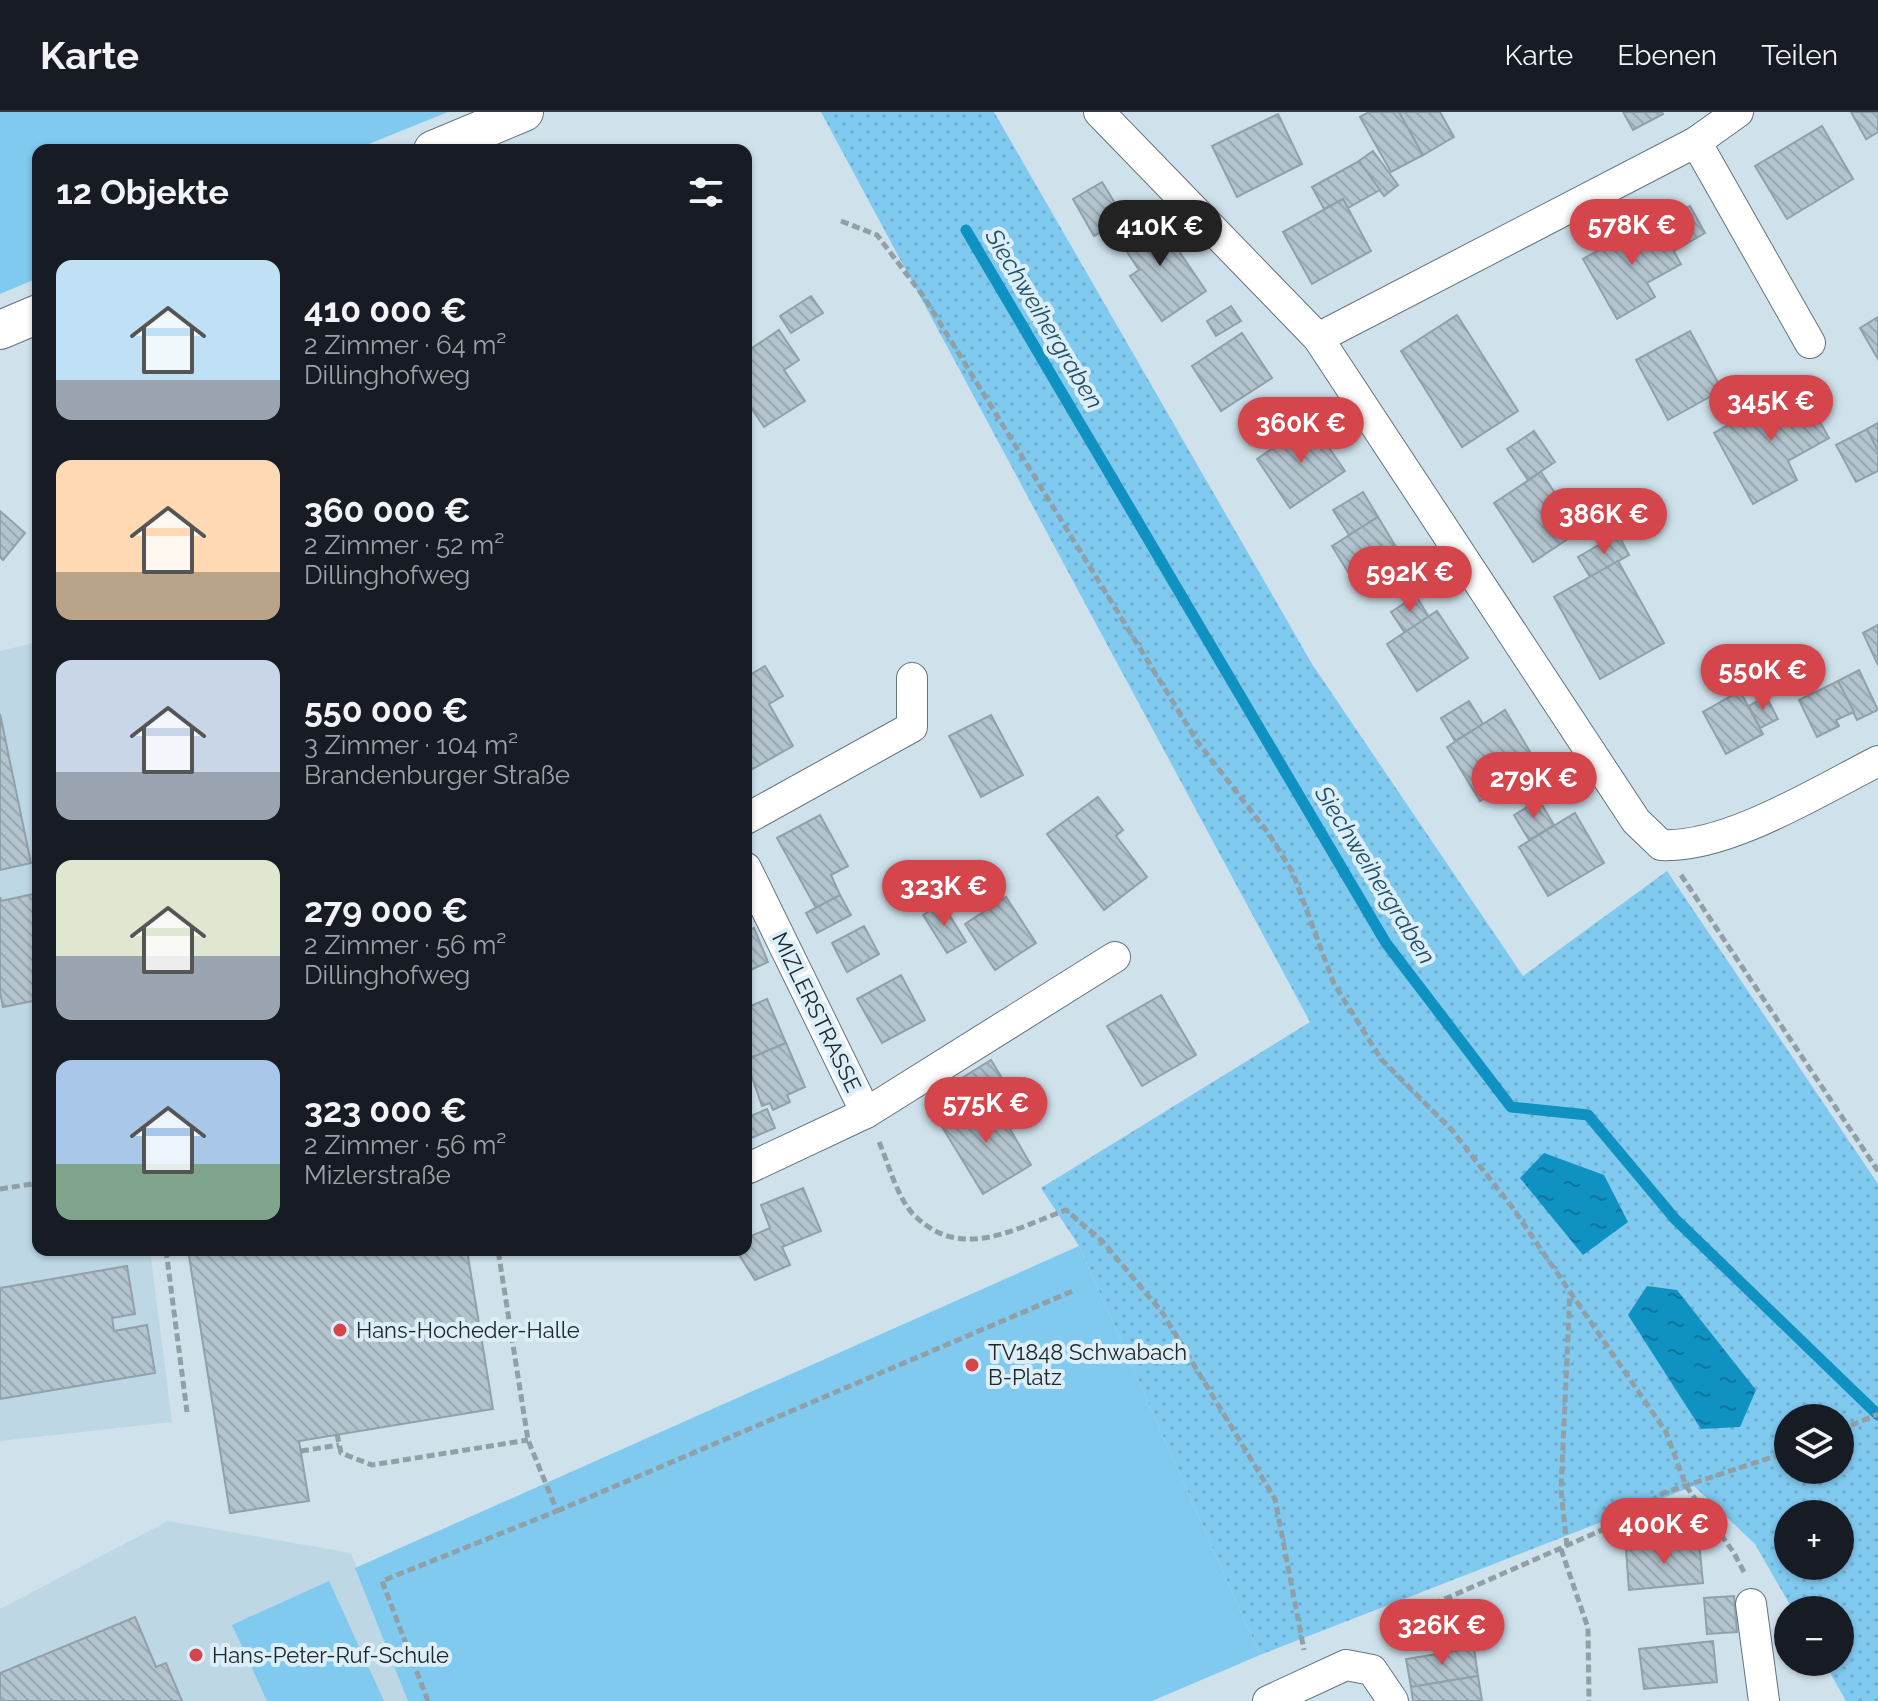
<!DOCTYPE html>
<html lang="de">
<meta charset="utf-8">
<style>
:root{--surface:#171b24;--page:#20242c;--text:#f1f3f6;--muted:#9ea1a6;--line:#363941;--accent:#d5454c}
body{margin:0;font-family:Raleway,sans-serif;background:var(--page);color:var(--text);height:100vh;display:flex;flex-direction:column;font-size:30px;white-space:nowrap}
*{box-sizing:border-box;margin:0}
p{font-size:26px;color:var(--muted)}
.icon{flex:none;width:44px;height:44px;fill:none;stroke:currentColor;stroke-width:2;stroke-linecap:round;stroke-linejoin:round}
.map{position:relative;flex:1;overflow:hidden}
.side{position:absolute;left:32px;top:32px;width:720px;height:1112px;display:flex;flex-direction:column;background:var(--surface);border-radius:16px;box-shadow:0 2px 6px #0004}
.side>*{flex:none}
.buttons{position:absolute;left:1774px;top:1292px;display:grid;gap:16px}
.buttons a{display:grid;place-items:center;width:80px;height:80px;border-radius:50%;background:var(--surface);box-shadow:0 2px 6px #0004;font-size:40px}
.price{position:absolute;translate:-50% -68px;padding:0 18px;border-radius:28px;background:var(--accent);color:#fff;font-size:26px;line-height:52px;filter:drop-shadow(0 2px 4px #0008)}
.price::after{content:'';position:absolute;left:50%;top:48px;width:24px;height:18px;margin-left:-12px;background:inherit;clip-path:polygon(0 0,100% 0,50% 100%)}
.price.active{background:#222;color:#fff}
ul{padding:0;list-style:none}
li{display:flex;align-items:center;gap:24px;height:200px;padding:0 24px}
li span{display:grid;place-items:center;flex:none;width:224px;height:160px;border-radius:16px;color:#555}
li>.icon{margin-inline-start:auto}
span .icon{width:96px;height:96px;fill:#fffc;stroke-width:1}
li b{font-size:34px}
h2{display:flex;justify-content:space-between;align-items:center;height:96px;padding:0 24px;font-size:34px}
header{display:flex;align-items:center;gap:48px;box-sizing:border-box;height:112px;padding:0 40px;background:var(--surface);border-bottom:2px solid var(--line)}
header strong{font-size:38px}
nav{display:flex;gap:44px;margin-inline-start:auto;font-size:28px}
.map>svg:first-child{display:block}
.built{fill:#bdd7e5}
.grass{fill:url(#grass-dots);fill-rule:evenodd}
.pitch{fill:#80c9ef}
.water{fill:url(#water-ripples)}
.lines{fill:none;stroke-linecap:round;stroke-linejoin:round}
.stream{stroke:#0f91c2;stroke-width:11}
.building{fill:url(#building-back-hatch);stroke:#90a1aa;stroke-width:2}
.minor-casing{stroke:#64747d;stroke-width:32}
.tertiary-casing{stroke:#64747d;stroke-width:40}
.path{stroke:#919fa7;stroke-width:5;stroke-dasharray:8 4;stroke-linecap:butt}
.minor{stroke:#fff;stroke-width:30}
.tertiary{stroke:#fff;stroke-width:38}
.poi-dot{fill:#d5454c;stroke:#dceff9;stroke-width:3}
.labels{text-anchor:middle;stroke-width:8;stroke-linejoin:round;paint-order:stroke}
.street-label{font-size:22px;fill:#20272a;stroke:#dceff9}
.poi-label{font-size:22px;fill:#20272a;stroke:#dceff9;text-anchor:start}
.water-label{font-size:24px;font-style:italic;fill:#224f65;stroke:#dceff9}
</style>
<header>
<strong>Karte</strong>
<nav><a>Karte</a><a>Ebenen</a><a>Teilen</a></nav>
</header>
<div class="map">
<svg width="1878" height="1589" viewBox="0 0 1878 1589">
<defs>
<pattern id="grass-dots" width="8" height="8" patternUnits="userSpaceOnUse" patternTransform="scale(2)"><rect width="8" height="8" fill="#80c9ef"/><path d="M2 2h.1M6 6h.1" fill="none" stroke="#6eadcd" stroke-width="1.8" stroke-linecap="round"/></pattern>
<pattern id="water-ripples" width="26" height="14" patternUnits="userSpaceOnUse" patternTransform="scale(2)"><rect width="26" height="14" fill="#0f91c2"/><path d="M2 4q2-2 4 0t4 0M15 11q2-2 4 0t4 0" fill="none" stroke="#0e769e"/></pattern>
<pattern id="building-back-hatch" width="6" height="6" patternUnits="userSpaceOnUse" patternTransform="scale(2)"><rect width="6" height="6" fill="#b3c4ce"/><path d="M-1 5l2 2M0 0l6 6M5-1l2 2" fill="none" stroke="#9aa8b1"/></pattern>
</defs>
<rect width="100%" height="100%" fill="#cfe2ec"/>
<g class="built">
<path d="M38 530V1138H150L172 1310 0 1329V539Z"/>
<path d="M168 1409 351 1441 410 1589H0V1497Z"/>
</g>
<path class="grass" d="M821 0H994L1312 552 1523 864 1667 759 1878 1072V1589H1846L1824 1550H1840V1498H1793L1755 1432 1694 1374 1260 1543 1079 1134 1041 1076 1310 910ZM1788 1306H1840V1358H1788ZM1788 1402H1840V1454H1788Z"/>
<g class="pitch">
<path d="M0 0H448L354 38H38V166L0 182Z"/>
<path d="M1079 1134 1260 1543 1152 1589H408L355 1456Z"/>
<path d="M329 1469 384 1589H267L232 1513Z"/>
</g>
<g class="water">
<path d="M1544 1041 1604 1063 1628 1110 1583 1143 1520 1066Z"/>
<path d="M1647 1174 1677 1178 1756 1278 1740 1315 1701 1317 1628 1203Z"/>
</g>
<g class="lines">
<path class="stream" d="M966 118 1386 831 1511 995 1588 1003 1675 1107 1878 1303"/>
</g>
<g class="building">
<path d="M1369 0H1399L1423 43 1391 60 1360 5Z"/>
<path d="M1399 0H1440L1454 25 1423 43Z"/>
<path d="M1623 0H1662L1663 2 1633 18Z"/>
<path d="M1851 0H1878V20L1866 27Z"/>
<path d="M1278 2 1302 52 1237 85 1212 34Z"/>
<path d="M1822 14 1853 67 1787 107 1755 54Z"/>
<path d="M1373 39 1398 73 1384 84 1359 49Z"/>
<path d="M1359 49 1380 78 1348 96 1343 87 1324 97 1312 75Z"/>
<path d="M1102 70 1124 106 1094 124 1073 87Z"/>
<path d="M1343 87 1371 139 1312 172 1283 120Z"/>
<path d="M1690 94 1705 121 1674 139 1658 113Z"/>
<path d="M1153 101 1206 179 1162 209 1130 164 1139 158 1117 125Z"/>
<path d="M1655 106 1681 152 1647 171 1655 185 1617 207 1583 147Z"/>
<path d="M811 184 823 201 791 221 780 204Z"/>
<path d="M1231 194 1241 209 1216 224 1207 209Z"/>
<path d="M1457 203 1518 299 1462 335 1401 239Z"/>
<path d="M1878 205V247L1860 216Z"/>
<path d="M779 218 799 248 784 258 805 289 764 315 746 288V240Z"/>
<path d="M1690 219 1722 278 1668 308 1636 248Z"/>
<path d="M1242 221 1272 266 1221 299 1192 254Z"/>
<path d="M1800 274 1829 326 1788 349 1797 368 1753 392 1714 321Z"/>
<path d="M1295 287 1305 303 1279 319 1269 303Z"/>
<path d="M1311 310 1345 359 1290 396 1257 347Z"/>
<path d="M1878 311V339L1867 317Z"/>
<path d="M1867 317 1878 339V359L1856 370 1836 333Z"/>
<path d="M1534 319 1555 350 1528 368 1507 337Z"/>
<path d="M1541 360 1580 419 1533 450 1494 391Z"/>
<path d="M1363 380 1378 405 1349 423 1333 398Z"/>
<path d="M0 399 25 421 3 448 0 445Z"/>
<path d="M1378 405 1405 450 1359 478 1332 434Z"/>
<path d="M1618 422 1629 443 1590 465 1578 445Z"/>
<path d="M1618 449 1664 531 1600 567 1554 485Z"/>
<path d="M1416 484 1429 505 1405 521 1391 500Z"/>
<path d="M1437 499 1468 546 1417 579 1387 532Z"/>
<path d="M1878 513V553L1863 521Z"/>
<path d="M765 554 783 584 769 592 793 634 749 659 746 654V565Z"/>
<path d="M1859 558 1878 598 1857 608 1838 569Z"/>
<path d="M1838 569 1854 600 1836 608 1839 614 1817 625 1799 588Z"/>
<path d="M1740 579 1763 622 1726 642 1703 600Z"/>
<path d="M1766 584 1778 607 1760 616 1749 594Z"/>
<path d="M1469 589 1483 612 1455 629 1441 606Z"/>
<path d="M1505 598 1538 653 1480 689 1447 635Z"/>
<path d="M0 602 31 751 0 758Z"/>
<path d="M991 603 1023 663 981 685 949 624Z"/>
<path d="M1098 685 1123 718 1116 724 1147 765 1104 798 1047 722Z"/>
<path d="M1539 688 1554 713 1529 728 1514 703Z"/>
<path d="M1575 701 1604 751 1548 784 1519 735Z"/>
<path d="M820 703 848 754 831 763 840 783 816 796 777 726Z"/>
<path d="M38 781V888L3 895 0 880V785L1 789Z"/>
<path d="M840 783 851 803 817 821 806 801Z"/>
<path d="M1006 785 1036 831 995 858 965 812Z"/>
<path d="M942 791 966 830 947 841 923 803Z"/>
<path d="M864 814 879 842 847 860 832 831Z"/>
<path d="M754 816 768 850 746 860V820Z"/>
<path d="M901 863 925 908 882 931 857 887Z"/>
<path d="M1161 883 1196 943 1142 974 1107 914Z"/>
<path d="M767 887 786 931 746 948V896Z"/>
<path d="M786 931 805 975 787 983 790 990 773 998 770 991 762 994 746 948Z"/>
<path d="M991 948 1018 992 1001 1002 990 983 969 996 954 971Z"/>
<path d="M990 983 1031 1053 983 1082 941 1013Z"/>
<path d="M767 997 775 1016 746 1028V1006Z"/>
<path d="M803 1076 821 1119 782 1135 790 1153 755 1168 736 1138H746V1126L770 1116 761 1093Z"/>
<path d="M188 1138H467L493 1297 299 1329 309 1389 230 1401Z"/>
<path d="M127 1154 135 1202 112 1206 114 1219 147 1213 155 1261 0 1287V1176Z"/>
<path d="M1699 1430 1703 1471 1629 1478 1626 1438Z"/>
<path d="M1734 1484 1737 1520 1707 1522 1704 1486Z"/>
<path d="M135 1505 156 1555 166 1551 182 1589H0V1561Z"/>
<path d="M1471 1523 1474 1536 1444 1541 1441 1527Z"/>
<path d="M1713 1529 1717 1570 1644 1577 1639 1537Z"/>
<path d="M1474 1536 1478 1564 1411 1575 1406 1547Z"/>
<path d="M1478 1564 1482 1589H1413L1411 1575Z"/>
</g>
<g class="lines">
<g class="minor-casing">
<g id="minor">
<path d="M1099 0 1318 226 1636 709 1661 733C1726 737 1819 679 1878 649"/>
<path d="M1696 30 1810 231"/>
<path d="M1318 226 1696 30 1738 0"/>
<path d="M746 707 912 615V566"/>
<path d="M746 756 866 1001"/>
<path d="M749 1056 866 1001 1115 845"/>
<path d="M1751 1492 1764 1589"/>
<path d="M1268 1589 1346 1553 1372 1558 1393 1589"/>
</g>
</g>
<g class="tertiary-casing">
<g id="tertiary">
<path d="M433 38 524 0"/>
<path d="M0 218 38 202"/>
</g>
</g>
<g class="path">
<path d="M841 109 877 123 924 185 1197 629 1269 722 1293 761 1334 872 1381 947 1451 1017 1512 1095 1666 1320 1686 1374 1734 1441 1745 1462"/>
<path d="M1681 763 1878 1059"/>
<path d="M37 901H38"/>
<path d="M879 1030C889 1052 897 1087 915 1104 962 1150 1016 1116 1066 1098L1102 1129 1162 1200 1275 1387 1304 1538"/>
<path d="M0 1077 38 1071"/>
<path d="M166 1138 187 1300"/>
<path d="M1840 1318 1878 1302"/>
<path d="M337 1322 341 1341 372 1353 528 1328"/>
<path d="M301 1339 339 1333"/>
<path d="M557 1399 1075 1178"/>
<path d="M1567 1434 1561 1378 1570 1180"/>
<path d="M1561 1437 1588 1516 1589 1589"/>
<path d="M1388 1529 1394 1518 1429 1494 1618 1411 1663 1381 1788 1340"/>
<path d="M428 1589 382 1469 557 1399 528 1328 498 1138"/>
</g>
<use href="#minor" class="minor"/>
<use href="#tertiary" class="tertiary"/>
</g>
<g class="poi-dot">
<circle cx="340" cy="1218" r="8"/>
<circle cx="972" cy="1253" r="8"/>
<circle cx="196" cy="1543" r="8"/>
</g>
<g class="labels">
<g class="street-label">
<text transform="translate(817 900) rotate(64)" y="8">MIZLERSTRASSE</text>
</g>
<g class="poi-label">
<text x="356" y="1226">Hans-Hocheder-Halle</text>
<text x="988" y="1248">TV1848 Schwabach<tspan x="988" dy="25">B-Platz</tspan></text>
<text x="212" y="1551">Hans-Peter-Ruf-Schule</text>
</g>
<g class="water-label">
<text transform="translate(1044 207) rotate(59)" y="8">Siechweihergraben</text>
<text transform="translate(1375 763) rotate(58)" y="8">Siechweihergraben</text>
</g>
</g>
</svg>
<div class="buttons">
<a><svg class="icon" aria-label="layers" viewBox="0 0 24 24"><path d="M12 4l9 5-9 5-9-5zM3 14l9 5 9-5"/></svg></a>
<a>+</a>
<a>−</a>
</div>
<b class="price" style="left:1632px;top:155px">578K €</b>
<b class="price active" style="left:1160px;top:156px">410K €</b>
<b class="price" style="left:1771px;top:331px">345K €</b>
<b class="price" style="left:1301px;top:353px">360K €</b>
<b class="price" style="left:1604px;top:444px">386K €</b>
<b class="price" style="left:1410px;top:502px">592K €</b>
<b class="price" style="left:1763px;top:600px">550K €</b>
<b class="price" style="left:1534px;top:708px">279K €</b>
<b class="price" style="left:944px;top:816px">323K €</b>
<b class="price" style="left:986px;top:1033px">575K €</b>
<b class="price" style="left:1664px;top:1454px">400K €</b>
<b class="price" style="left:1442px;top:1555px">326K €</b>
<section class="side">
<h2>12 Objekte<svg class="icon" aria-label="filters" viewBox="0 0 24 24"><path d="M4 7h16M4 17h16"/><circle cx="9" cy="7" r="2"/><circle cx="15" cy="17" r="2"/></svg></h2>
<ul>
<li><span style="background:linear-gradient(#bfe0f5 75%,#9aa5b1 0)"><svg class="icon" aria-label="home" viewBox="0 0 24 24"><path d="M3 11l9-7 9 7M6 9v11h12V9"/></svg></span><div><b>410 000 €</b><p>2 Zimmer · 64 m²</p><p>Dillinghofweg</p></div></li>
<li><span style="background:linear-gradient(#ffd9b3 70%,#b9a48a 0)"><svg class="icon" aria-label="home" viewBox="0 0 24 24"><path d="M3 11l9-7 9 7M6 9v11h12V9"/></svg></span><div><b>360 000 €</b><p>2 Zimmer · 52 m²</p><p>Dillinghofweg</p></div></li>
<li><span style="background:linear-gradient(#c9d6e8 70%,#9aa5b1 0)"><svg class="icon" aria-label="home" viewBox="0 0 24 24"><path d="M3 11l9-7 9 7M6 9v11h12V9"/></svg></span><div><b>550 000 €</b><p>3 Zimmer · 104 m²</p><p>Brandenburger Straße</p></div></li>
<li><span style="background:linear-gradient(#dfe7d0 60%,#9aa5b1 0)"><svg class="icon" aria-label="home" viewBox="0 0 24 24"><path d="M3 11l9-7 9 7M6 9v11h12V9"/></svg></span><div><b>279 000 €</b><p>2 Zimmer · 56 m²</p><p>Dillinghofweg</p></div></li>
<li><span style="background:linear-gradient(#a9c7e8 65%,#7fa58c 0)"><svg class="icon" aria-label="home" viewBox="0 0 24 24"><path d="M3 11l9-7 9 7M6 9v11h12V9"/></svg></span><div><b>323 000 €</b><p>2 Zimmer · 56 m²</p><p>Mizlerstraße</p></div></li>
</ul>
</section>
</div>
